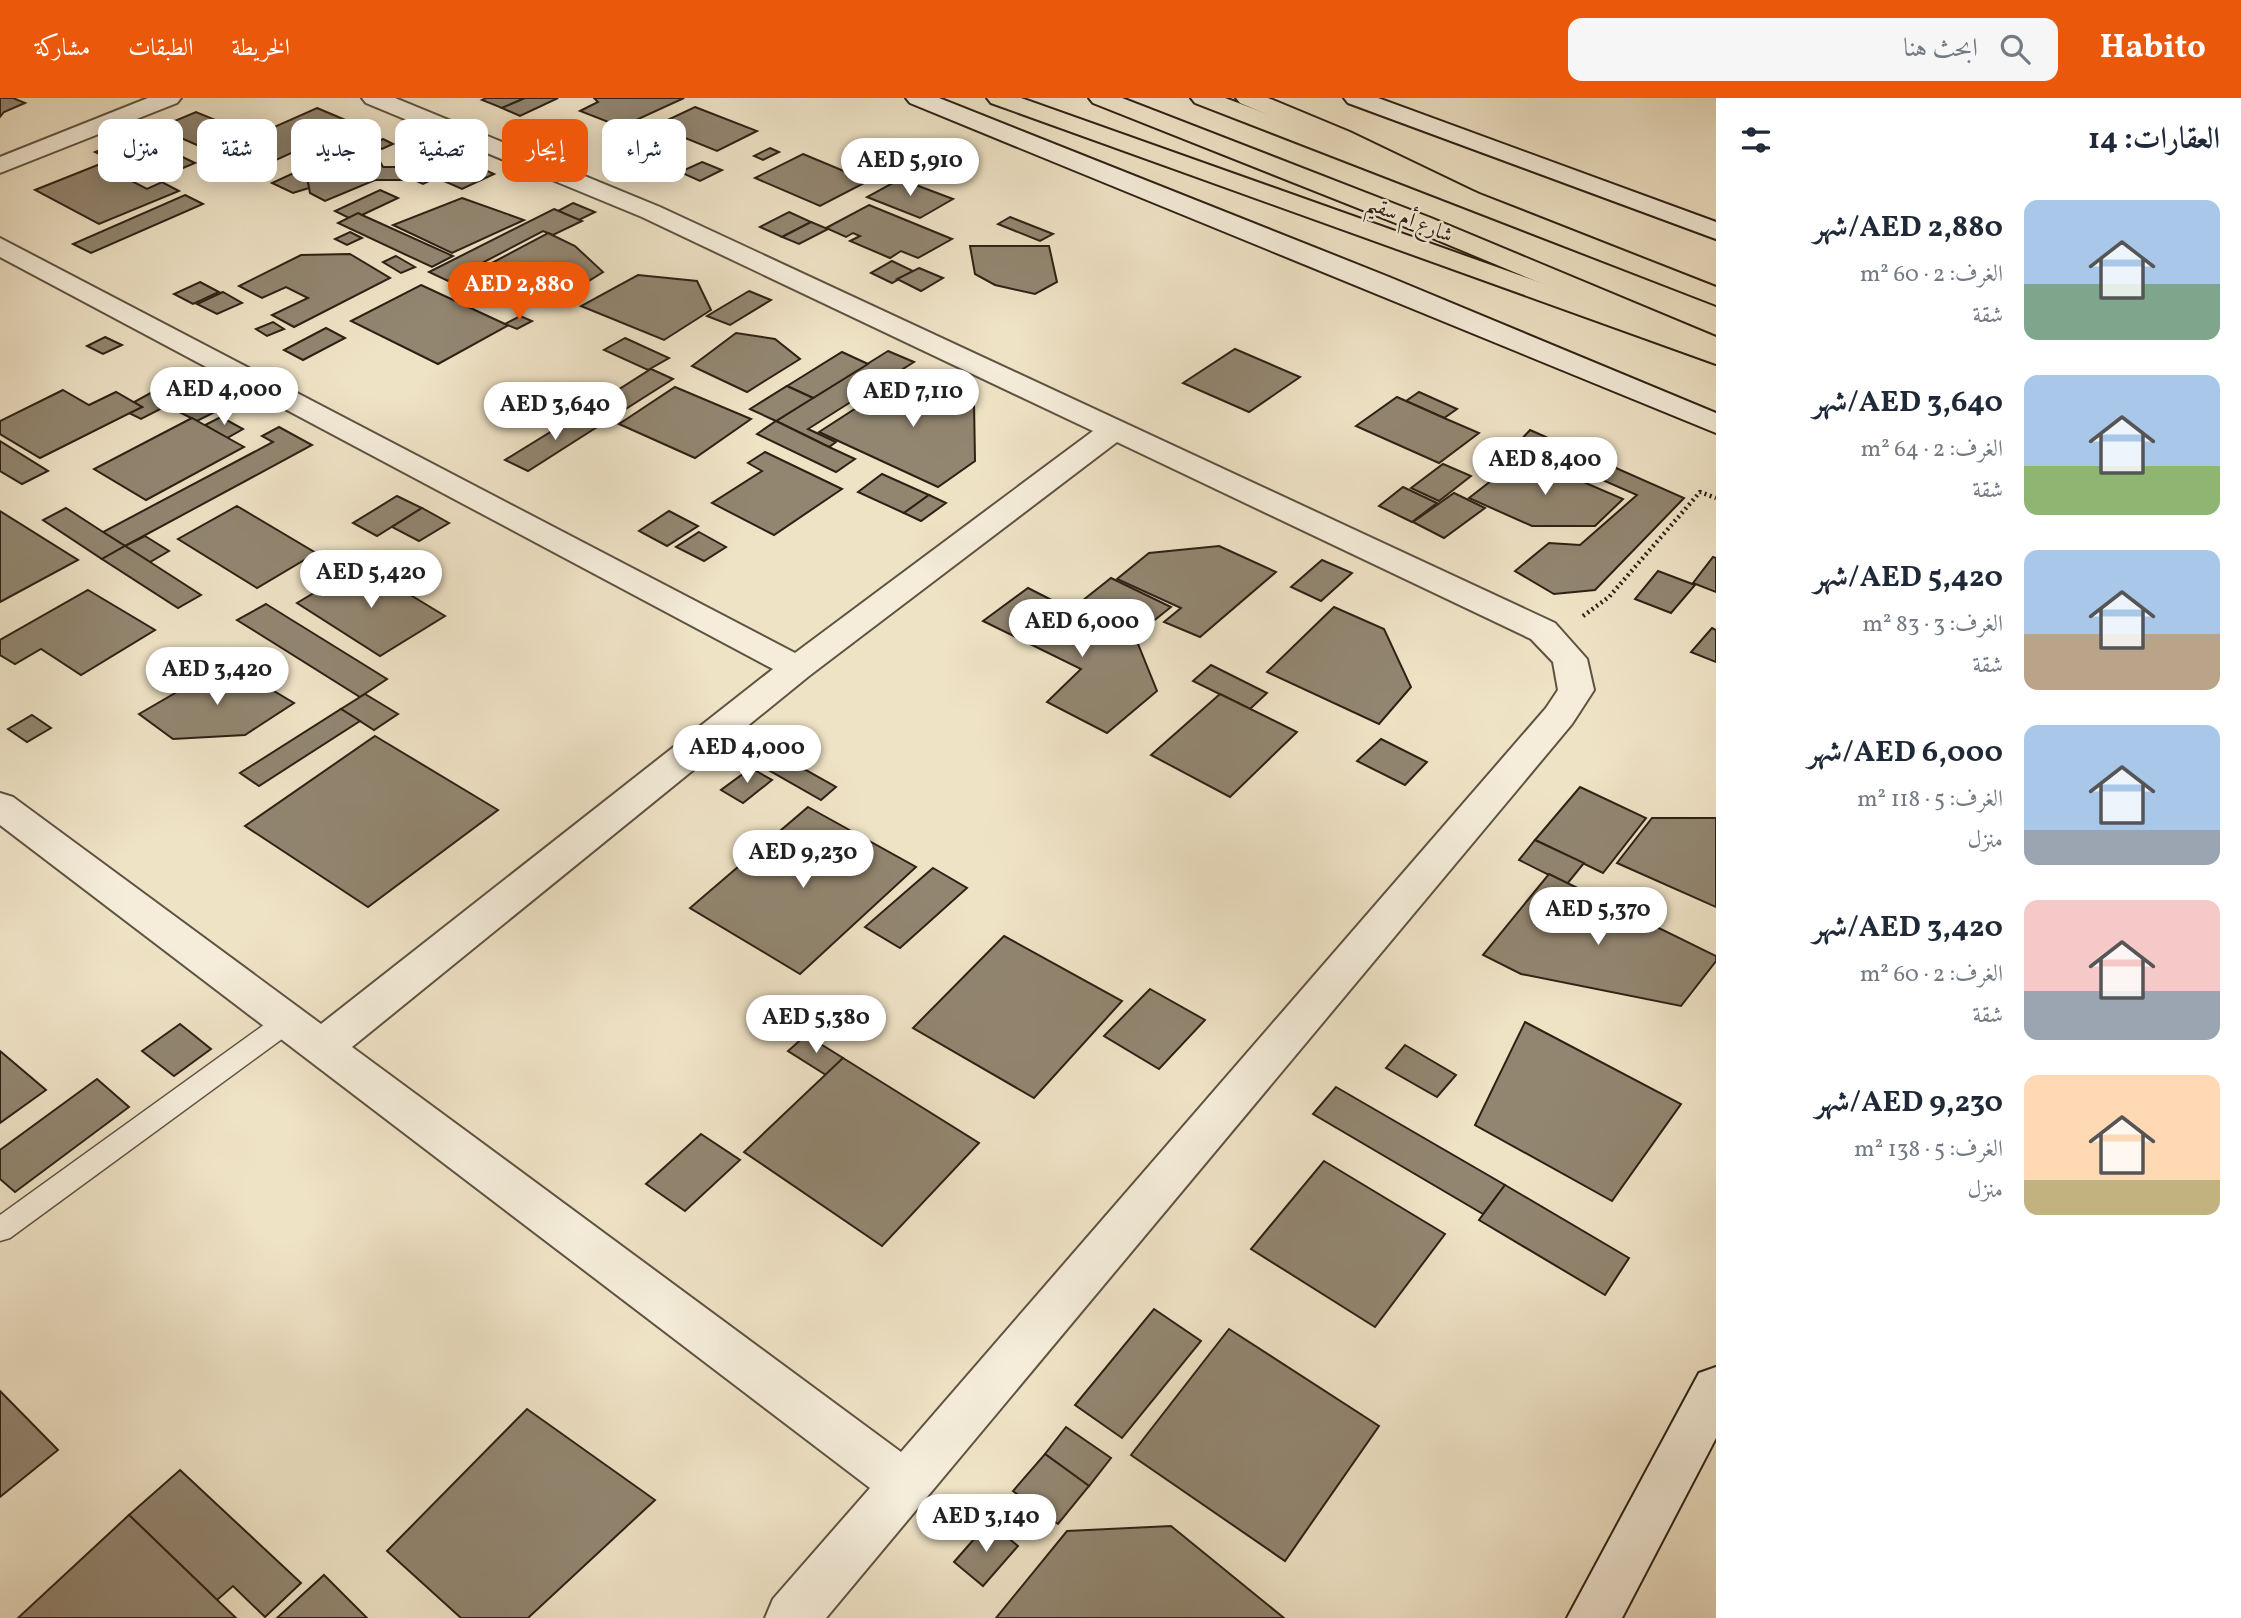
<!DOCTYPE html>
<html lang="ar">
<meta charset="utf-8">
<style>
:root{--surface:#fff;--page:#f6f6f7;--text:#1f2937;--muted:#747a83;--accent:#ea580c}
body{margin:0;font-family:Vollkorn,Amiri,serif;background:var(--page);color:var(--text);direction:rtl;height:100vh;display:flex;flex-direction:column;font-size:26px;white-space:nowrap}
*{box-sizing:border-box;margin:0}
p{font-size:23px;color:var(--muted)}
.icon{flex:none;width:38px;height:38px;fill:none;stroke:currentColor;stroke-width:2;stroke-linecap:round;stroke-linejoin:round}
.map{position:relative;flex:1;overflow:hidden;direction:ltr}
.sheet{display:flex;flex-direction:column;background:var(--surface);width:525px}
.sheet>*{flex:none}
.banner{position:absolute;left:21px;top:21px;width:665px;height:63px;direction:rtl;display:flex;gap:14px}
.price{position:absolute;translate:-50% -60px;padding:0 16px;border-radius:24px;background:#fff;color:#222;font-size:23px;line-height:46px;filter:drop-shadow(0 2px 4px #0008)}
.price::after{content:'';position:absolute;left:50%;top:42px;width:21px;height:16px;margin-left:-10px;background:inherit;clip-path:polygon(0 0,100% 0,50% 100%)}
.price.selected{background:var(--accent);color:#fff}
ul{padding:0;list-style:none}
li{display:flex;align-items:center;gap:21px;height:175px;padding:0 21px}
li span{display:grid;place-items:center;flex:none;width:196px;height:140px;border-radius:14px;color:#555}
li>.icon{margin-inline-start:auto}
span .icon{width:84px;height:84px;fill:#fffc;stroke-width:1}
li b{font-size:30px}
h2{display:flex;justify-content:space-between;align-items:center;height:84px;padding:0 21px;font-size:30px}
.tag{padding:0 24px;border-radius:14px;background:var(--surface);box-shadow:0 4px 18px #0003;font-size:24px;line-height:63px}
.tag.selected{background:var(--accent);color:#fff}
header{display:flex;align-items:center;gap:42px;box-sizing:border-box;height:98px;padding:0 35px;background:var(--accent);color:#fff}
header strong{font-size:33px}
nav{display:flex;gap:38px;margin-inline-start:auto;font-size:24px}
.search{width:490px;height:63px;background:var(--page);display:flex;align-items:center;gap:18px;box-sizing:border-box;padding:0 24px;border-radius:14px;color:var(--muted);font-size:26px}
main{display:flex;flex:1;min-height:0}
.map>svg:first-child{display:block}
.building{fill:#928671;stroke:#2d2115;stroke-width:2}
.lines{fill:none;stroke-linecap:round;stroke-linejoin:round}
.lane-casing{stroke:#5e5241;stroke-width:3}
.street-casing{stroke:#5e5241;stroke-width:4}
.secondary-casing{stroke:#2d2115;stroke-width:4}
.primary-casing{stroke:#2d2115;stroke-width:4}
.highway-casing{stroke:#2d2115;stroke-width:4}
.path{stroke:#2d2115;stroke-width:4.5;stroke-dasharray:2 3.5;stroke-linecap:butt}
.lane{fill:#f5edda;fill-rule:evenodd}
.street{fill:#f5edda;fill-rule:evenodd}
.secondary{fill:#f5edda;fill-rule:evenodd}
.primary{fill:#efe3c6;fill-rule:evenodd}
.highway{fill:#efe3c6;fill-rule:evenodd}
.labels{text-anchor:middle;stroke-width:5;stroke-linejoin:round;paint-order:stroke}
.far-street-label{font-size:21px;fill:#2d2115;stroke:#f5edda}
</style>
<header>
<strong>Habito</strong>
<div class="search"><svg class="icon" aria-label="search" viewBox="0 0 24 24"><circle cx="10" cy="10" r="6"/><path d="M15 15l6 6"/></svg>ابحث هنا</div>
<nav><a>الخريطة</a><a>الطبقات</a><a>مشاركة</a></nav>
</header>
<main>
<section class="sheet">
<h2>العقارات: 14<svg class="icon" aria-label="filters" viewBox="0 0 24 24"><path d="M4 7h16M4 17h16"/><circle cx="9" cy="7" r="2"/><circle cx="15" cy="17" r="2"/></svg></h2>
<ul>
<li><span style="background:linear-gradient(#a9c7e8 60%,#7fa58c 0)"><svg class="icon" aria-label="home" viewBox="0 0 24 24"><path d="M3 11l9-7 9 7M6 9v11h12V9"/></svg></span><div><b>AED 2,880/شهر</b><p>الغرف: 2 · 60 m²</p><p>شقة</p></div></li>
<li><span style="background:linear-gradient(#a9c7e8 65%,#8fb573 0)"><svg class="icon" aria-label="home" viewBox="0 0 24 24"><path d="M3 11l9-7 9 7M6 9v11h12V9"/></svg></span><div><b>AED 3,640/شهر</b><p>الغرف: 2 · 64 m²</p><p>شقة</p></div></li>
<li><span style="background:linear-gradient(#a9c7e8 60%,#b9a48a 0)"><svg class="icon" aria-label="home" viewBox="0 0 24 24"><path d="M3 11l9-7 9 7M6 9v11h12V9"/></svg></span><div><b>AED 5,420/شهر</b><p>الغرف: 3 · 83 m²</p><p>شقة</p></div></li>
<li><span style="background:linear-gradient(#a9c7e8 75%,#9aa5b1 0)"><svg class="icon" aria-label="home" viewBox="0 0 24 24"><path d="M3 11l9-7 9 7M6 9v11h12V9"/></svg></span><div><b>AED 6,000/شهر</b><p>الغرف: 5 · 118 m²</p><p>منزل</p></div></li>
<li><span style="background:linear-gradient(#f6c9c9 65%,#9aa5b1 0)"><svg class="icon" aria-label="home" viewBox="0 0 24 24"><path d="M3 11l9-7 9 7M6 9v11h12V9"/></svg></span><div><b>AED 3,420/شهر</b><p>الغرف: 2 · 60 m²</p><p>شقة</p></div></li>
<li><span style="background:linear-gradient(#ffd9b3 75%,#c2b280 0)"><svg class="icon" aria-label="home" viewBox="0 0 24 24"><path d="M3 11l9-7 9 7M6 9v11h12V9"/></svg></span><div><b>AED 9,230/شهر</b><p>الغرف: 5 · 138 m²</p><p>منزل</p></div></li>
</ul>
</section>
<div class="map">
<svg width="1716" height="1520" viewBox="0 0 1716 1520">
<rect width="100%" height="100%" fill="#efe3c6"/>
<filter id="stains"><feTurbulence type="fractalNoise" baseFrequency=".00286" numOctaves="4"/><feColorMatrix values="0 0 0 0 .2 0 0 0 0 .09 0 0 0 0 .02 0 0 0 .5 -.17"/></filter>
<radialGradient id="worn" r=".72"><stop offset=".6" stop-color="#630" stop-opacity="0"/><stop offset="1" stop-color="#630" stop-opacity=".3"/></radialGradient>
<g class="building">
<path d="M0 0H13L25 5 4 14 0 19Z"/>
<path d="M486 0H525L502 10 482 2Z"/>
<path d="M525 0H558L520 18 502 10Z"/>
<path d="M594 0H684L621 29 580 13 598 4Z"/>
<path d="M695 9 757 33 717 53 678 37 648 52 625 42Z"/>
<path d="M317 10 355 26 254 72 158 30 196 14 254 38Z"/>
<path d="M137 37 195 65 176 73 136 54 114 63 95 54Z"/>
<path d="M383 41 393 46 382 51 372 46Z"/>
<path d="M770 50 779 54 763 62 754 58Z"/>
<path d="M336 51 359 60H378L383 69H406L402 82H375L325 103 310 95 306 75Z"/>
<path d="M803 56 868 83 820 108 755 80Z"/>
<path d="M444 61 461 68 423 86 405 78Z"/>
<path d="M110 62 126 69 114 74 147 91 162 84 179 93 99 126 35 92Z"/>
<path d="M702 64 722 72 700 83 680 74Z"/>
<path d="M469 65 494 76 462 91 437 80Z"/>
<path d="M298 73 306 75 309 90 293 95 272 85Z"/>
<path d="M900 81 953 101 920 120 867 99Z"/>
<path d="M380 92 398 100 362 117 349 120 335 113Z"/>
<path d="M185 97 203 106 91 155 73 146Z"/>
<path d="M462 100 524 122 452 155 393 127Z"/>
<path d="M573 105 595 114 579 122 558 113Z"/>
<path d="M869 107 952 141 918 160 901 153 890 160 850 143 860 138 853 135 846 139 826 130Z"/>
<path d="M554 111 582 123 553 137 543 133 448 183 429 174Z"/>
<path d="M789 114 811 124 782 139 760 129Z"/>
<path d="M358 115 362 117 453 158 432 169 338 125Z"/>
<path d="M1010 119 1053 136 1040 143 998 126Z"/>
<path d="M811 124 828 131 799 146 782 139Z"/>
<path d="M350 134 362 140 347 147 335 141Z"/>
<path d="M548 135 575 148 603 174 563 199 490 166Z"/>
<path d="M970 148H1049L1057 184 1035 196 995 187 975 176Z"/>
<path d="M350 156 390 180 294 229 272 217 308 200 286 189 262 200 239 188 301 157Z"/>
<path d="M396 158 415 169 401 175 383 164Z"/>
<path d="M892 163 913 173 892 185 871 175Z"/>
<path d="M919 170 943 180 921 193 897 181Z"/>
<path d="M638 177 697 183 711 212 664 242 581 208Z"/>
<path d="M200 184 219 194 193 206 174 196Z"/>
<path d="M421 187 505 226 509 227 438 266 351 223Z"/>
<path d="M749 193 771 202 730 227 707 218Z"/>
<path d="M223 194 242 205 217 216 197 206Z"/>
<path d="M520 218 532 223 517 231 505 226Z"/>
<path d="M273 224 284 231 267 238 256 231Z"/>
<path d="M326 230 345 240 303 262 284 252Z"/>
<path d="M736 235 775 241 800 261 747 294 692 268Z"/>
<path d="M105 239 122 247 103 256 87 248Z"/>
<path d="M625 240 669 260 648 272 604 252Z"/>
<path d="M1235 251 1300 279 1249 314 1183 285Z"/>
<path d="M888 253 914 264 808 331 836 344 829 349 776 323Z"/>
<path d="M842 254 868 266 813 300 787 288Z"/>
<path d="M651 271 673 281 605 324 583 314Z"/>
<path d="M912 274 974 304 975 363 938 389 819 334Z"/>
<path d="M787 288 813 300 776 323 750 311Z"/>
<path d="M675 289 751 321 695 360 619 326Z"/>
<path d="M158 291 178 302 141 321 129 315 142 309 134 304Z"/>
<path d="M63 292 89 307 116 294 142 309 40 360 0 336V323Z"/>
<path d="M1419 294 1457 311 1444 320 1406 303Z"/>
<path d="M197 296 223 310 197 323 171 310Z"/>
<path d="M1397 299 1444 320 1479 335 1439 365 1356 328Z"/>
<path d="M583 314 605 324 528 373 505 362Z"/>
<path d="M221 319 243 331 227 340 205 327Z"/>
<path d="M192 320 244 349 146 402 94 371Z"/>
<path d="M776 323 829 349 855 361 836 374 757 336Z"/>
<path d="M279 329 312 347 125 448 103 434 273 344 262 338Z"/>
<path d="M1530 332 1684 400 1595 492 1554 496 1515 473 1549 445 1580 447 1637 397 1518 345Z"/>
<path d="M0 343 48 373 22 386 0 373Z"/>
<path d="M765 354 842 391 774 437 712 405 762 373 748 365Z"/>
<path d="M1523 358 1623 401 1595 428H1532L1469 400Z"/>
<path d="M1443 366 1471 378 1439 403 1411 390Z"/>
<path d="M882 376 929 397 904 415 858 394Z"/>
<path d="M1403 389 1437 405 1412 424 1379 408Z"/>
<path d="M1454 395 1485 410 1444 440 1413 424Z"/>
<path d="M929 397 946 405 921 423 904 415Z"/>
<path d="M397 398 422 410 377 438 353 425Z"/>
<path d="M237 408 316 455 257 490 178 441Z"/>
<path d="M66 410 103 434 125 448 102 461 43 422Z"/>
<path d="M422 410 449 425 419 443 392 429Z"/>
<path d="M0 413 78 462 0 504Z"/>
<path d="M669 413 698 428 667 448 639 433Z"/>
<path d="M699 434 726 449 704 463 676 449Z"/>
<path d="M145 438 169 453 150 464 125 448Z"/>
<path d="M125 448 150 464 201 497 178 510 102 461Z"/>
<path d="M1219 448 1276 474 1200 539 1164 524 1181 510 1117 481 1149 455Z"/>
<path d="M1713 459 1716 460V494L1693 485Z"/>
<path d="M1322 462 1352 475 1321 503 1291 489Z"/>
<path d="M361 467 445 518 380 558 297 505Z"/>
<path d="M1658 473 1695 487 1671 515 1635 501Z"/>
<path d="M1111 480 1171 509 1142 532 1082 503Z"/>
<path d="M1028 490 1138 546 1157 593 1107 635 1047 604 1081 571 983 523Z"/>
<path d="M88 492 155 532 81 577 41 551 15 566 0 557V542Z"/>
<path d="M266 506 387 581 360 599 237 522Z"/>
<path d="M1334 509 1384 531 1411 589 1379 626 1267 574Z"/>
<path d="M1712 530 1716 532V564L1691 554Z"/>
<path d="M227 565 294 605 245 637 173 641 139 616Z"/>
<path d="M1211 567 1267 595 1250 611 1193 583Z"/>
<path d="M365 596 398 616 374 632 341 611Z"/>
<path d="M1220 596 1297 634 1230 699 1151 657Z"/>
<path d="M341 611 360 623 259 688 240 675Z"/>
<path d="M32 617 51 630 27 644 8 631Z"/>
<path d="M375 638 498 712 368 809 245 728Z"/>
<path d="M1381 641 1427 664 1405 687 1357 663Z"/>
<path d="M765 649 836 689 821 702 749 661Z"/>
<path d="M751 670 772 682 743 705 721 692Z"/>
<path d="M1580 689 1646 720 1603 775 1535 742Z"/>
<path d="M808 709 916 769 800 876 690 810Z"/>
<path d="M1652 720H1716V809L1617 765Z"/>
<path d="M1535 742 1584 765 1567 786 1519 762Z"/>
<path d="M933 770 967 790 900 850 865 829Z"/>
<path d="M1549 776 1716 858V863L1681 908 1521 876 1483 857Z"/>
<path d="M1004 838 1122 903 1034 1000 913 930Z"/>
<path d="M1150 891 1205 922 1159 971 1104 938Z"/>
<path d="M1525 924 1681 1006 1612 1103 1475 1027Z"/>
<path d="M180 926 211 951 174 978 142 953Z"/>
<path d="M806 937 843 960 826 977 788 953Z"/>
<path d="M1405 947 1456 977 1437 999 1386 970Z"/>
<path d="M0 953 46 992 0 1025Z"/>
<path d="M843 960 979 1045 882 1148 744 1054Z"/>
<path d="M97 981 129 1009 15 1094 0 1081V1052Z"/>
<path d="M1336 989 1505 1087 1483 1116 1313 1016Z"/>
<path d="M701 1036 740 1062 685 1113 646 1086Z"/>
<path d="M1324 1063 1445 1136 1375 1229 1251 1151Z"/>
<path d="M1505 1087 1629 1160 1605 1197 1479 1122Z"/>
<path d="M1154 1211 1201 1243 1122 1340 1075 1307Z"/>
<path d="M1229 1231 1379 1328 1285 1463 1131 1357Z"/>
<path d="M0 1293 58 1352 0 1399Z"/>
<path d="M527 1311 655 1402 528 1520H461L387 1453Z"/>
<path d="M1066 1329 1111 1360 1089 1388 1045 1356Z"/>
<path d="M1045 1356 1089 1388 1058 1426 1013 1393Z"/>
<path d="M180 1372 301 1485 265 1519 233 1488 217 1502 129 1417Z"/>
<path d="M129 1417 236 1520H18Z"/>
<path d="M989 1424 1018 1448 983 1488 954 1464Z"/>
<path d="M1171 1428 1284 1520H996L1067 1433Z"/>
<path d="M324 1477 367 1520H277Z"/>
</g>
<g class="lines">
<g class="lane-casing">
<path id="lane" d="M288 914 297 916 300 923 297 930 10 1140 0 1143V1117L279 916Z"/>
</g>
<g class="street-casing">
<g id="street">
<path d="M148 0H181L177 5 0 75V59Z"/>
<path d="M362 0H395L660 109 1555 525 1587 561 1594 592 1572 626 826 1520H765L773 1501 870 1390 0 727V695L13 699 321 926 773 571 0 159V140L795 555 1093 333 642 119 366 5ZM1117 344 1531 541 1553 564 1558 592 1546 610 901 1354 352 949 809 578Z"/>
</g>
</g>
<g class="secondary-casing">
<g id="secondary">
<path d="M906 0H939L1389 179 1716 315V335L910 5Z"/>
<path d="M1344 0H1378L1716 124V141L1348 5Z"/>
<path d="M1716 1269V1340L1622 1520H1567L1699 1275Z"/>
</g>
</g>
<g class="primary-casing">
<g id="primary">
<path d="M1089 0H1122L1431 120 1716 239V258L1413 132 1093 5Z"/>
<path d="M1191 0H1225L1477 95 1716 189V207L1195 5Z"/>
</g>
</g>
<g class="highway-casing">
<g id="highway">
<path d="M987 0H1021L1716 247V266L991 5Z"/>
<path d="M1236 0H1268L1350 34 1477 95 1481 100 1477 105H1459L1332 44 1240 5Z"/>
</g>
</g>
<path class="path" d="M1583 518 1609 499 1700 394 1716 400"/>
<use href="#lane" class="lane"/>
<use href="#street" class="street"/>
<use href="#secondary" class="secondary"/>
<use href="#primary" class="primary"/>
<use href="#highway" class="highway"/>
</g>
<g class="labels">
<g class="far-street-label">
<text transform="translate(1410 121) rotate(22)" y="7">شارع أم سقيم</text>
</g>
</g>
<rect width="100%" height="100%" filter="url(#stains)"/>
<rect width="100%" height="100%" fill="url(#worn)"/>
</svg>
<b class="price" style="left:910px;top:100px">AED 5,910</b>
<b class="price selected" style="left:519px;top:224px">AED 2,880</b>
<b class="price" style="left:224px;top:329px">AED 4,000</b>
<b class="price" style="left:913px;top:331px">AED 7,110</b>
<b class="price" style="left:555px;top:344px">AED 3,640</b>
<b class="price" style="left:1545px;top:399px">AED 8,400</b>
<b class="price" style="left:371px;top:512px">AED 5,420</b>
<b class="price" style="left:1082px;top:561px">AED 6,000</b>
<b class="price" style="left:217px;top:609px">AED 3,420</b>
<b class="price" style="left:747px;top:687px">AED 4,000</b>
<b class="price" style="left:803px;top:792px">AED 9,230</b>
<b class="price" style="left:1598px;top:849px">AED 5,370</b>
<b class="price" style="left:816px;top:957px">AED 5,380</b>
<b class="price" style="left:986px;top:1456px">AED 3,140</b>
<div class="banner">
<a class="tag">شراء</a>
<a class="tag selected">إيجار</a>
<a class="tag">تصفية</a>
<a class="tag">جديد</a>
<a class="tag">شقة</a>
<a class="tag">منزل</a>
</div>
</div>
</main>
